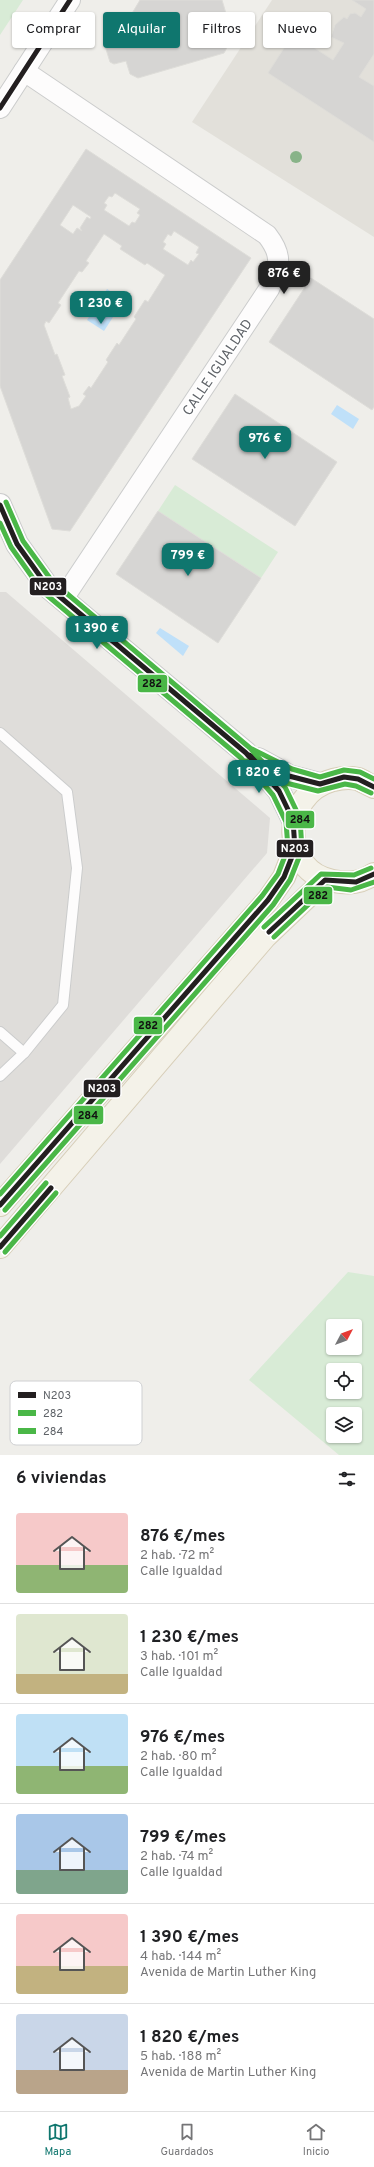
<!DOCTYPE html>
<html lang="es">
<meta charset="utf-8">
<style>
:root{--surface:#fff;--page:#f2f2f2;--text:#202124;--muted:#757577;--line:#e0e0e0;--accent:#0f766e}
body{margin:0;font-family:Overpass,sans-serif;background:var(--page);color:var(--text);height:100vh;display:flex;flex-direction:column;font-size:15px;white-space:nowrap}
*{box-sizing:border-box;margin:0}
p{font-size:13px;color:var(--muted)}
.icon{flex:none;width:22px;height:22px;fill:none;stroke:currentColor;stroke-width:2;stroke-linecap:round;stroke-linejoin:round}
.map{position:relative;height:1455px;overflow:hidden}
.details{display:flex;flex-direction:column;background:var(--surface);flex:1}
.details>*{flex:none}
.top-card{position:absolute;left:12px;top:12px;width:350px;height:36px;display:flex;gap:8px}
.needle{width:26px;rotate:49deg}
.buttons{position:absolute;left:326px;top:1319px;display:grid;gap:8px}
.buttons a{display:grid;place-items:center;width:36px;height:36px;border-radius:4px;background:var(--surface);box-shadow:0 1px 3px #0004;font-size:20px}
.price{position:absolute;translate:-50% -34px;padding:0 9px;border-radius:8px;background:var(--accent);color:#fff;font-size:13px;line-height:26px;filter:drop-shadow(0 1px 2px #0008)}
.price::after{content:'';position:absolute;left:50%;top:24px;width:12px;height:9px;margin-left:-6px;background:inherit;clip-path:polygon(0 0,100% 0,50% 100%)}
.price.current{background:#222;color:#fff}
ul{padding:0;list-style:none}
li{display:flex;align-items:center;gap:12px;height:100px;padding:0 16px}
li+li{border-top:1px solid var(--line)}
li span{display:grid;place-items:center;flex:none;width:112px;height:80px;border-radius:4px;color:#555}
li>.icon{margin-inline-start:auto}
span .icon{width:48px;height:48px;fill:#fffc;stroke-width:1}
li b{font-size:17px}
h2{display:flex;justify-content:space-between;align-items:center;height:48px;padding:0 16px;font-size:17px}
.chip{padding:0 14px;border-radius:4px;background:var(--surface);box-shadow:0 1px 3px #0004;font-size:14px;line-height:36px}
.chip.current{background:var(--accent);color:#fff}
.tab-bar{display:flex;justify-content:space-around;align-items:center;height:56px;border-top:1px solid var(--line);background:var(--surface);font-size:11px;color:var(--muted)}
.tab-bar a{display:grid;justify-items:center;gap:2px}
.tab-bar .current{color:var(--accent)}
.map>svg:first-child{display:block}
.industrial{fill:#dfddda}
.education{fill:#e2e0da}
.green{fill:#d8ebd6;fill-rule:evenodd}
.water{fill:#bfe0f9}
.building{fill:#d6d5d3;stroke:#deddd9;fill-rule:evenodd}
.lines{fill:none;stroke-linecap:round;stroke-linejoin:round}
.lane-casing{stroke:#cbcccc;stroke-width:12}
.street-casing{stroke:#cbcccc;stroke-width:22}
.secondary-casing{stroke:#cacacb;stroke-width:24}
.primary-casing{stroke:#d7ceb8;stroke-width:24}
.lane{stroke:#fdfcfc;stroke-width:10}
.street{stroke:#fdfcfc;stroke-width:20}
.secondary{stroke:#fdfcfc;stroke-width:22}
.primary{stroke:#f4f2e9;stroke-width:22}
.bus-1-casing{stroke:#fff;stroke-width:8}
.bus-2-casing{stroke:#fff;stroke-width:8}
.bus-3-casing{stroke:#fff;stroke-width:8}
.bus-1{stroke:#231f20;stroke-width:5}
.bus-2{stroke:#4ab747;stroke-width:5}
.bus-3{stroke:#4ab747;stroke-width:5}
.tree{fill:#88b388}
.labels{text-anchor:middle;stroke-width:3;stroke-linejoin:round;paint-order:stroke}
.street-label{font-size:14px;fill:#5f6368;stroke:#fff}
.key{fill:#fff;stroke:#cfd0d2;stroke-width:1}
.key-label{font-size:11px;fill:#5f6368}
.line-badge{stroke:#fff;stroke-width:1.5}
.badge-label{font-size:11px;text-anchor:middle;font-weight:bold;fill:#fff}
.pale-badge-label{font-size:11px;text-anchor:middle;font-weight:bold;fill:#111}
</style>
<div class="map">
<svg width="374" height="1455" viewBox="0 0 374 1455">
<rect width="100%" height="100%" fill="#efeeea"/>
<path class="industrial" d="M0 592H6L270 818 267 853 0 1164Z"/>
<path class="education" d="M272 0H374V237L192 122Z"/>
<g class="green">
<path d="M0 0H23L0 35Z"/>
<path d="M175 485 278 552 261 578 158 511Z"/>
<path d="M348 1272 374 1276V1455H339L249 1380ZM333 1326H355V1348H333ZM333 1370H355V1392H333ZM333 1414H355V1436H333Z"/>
</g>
<g class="water">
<path d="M107 289 124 300 104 331 87 320Z"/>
<path d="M337 405 359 419 353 429 331 414Z"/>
<path d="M160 628 189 646 183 656 156 633Z"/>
</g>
<g class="building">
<path d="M140 0H222L231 30 235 33 224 53 138 78 130 74 126 61 114 64 110 62 105 46 128 13 131 15Z"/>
<path d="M352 0H374V54L359 77 374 86V142L268 73 293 34 333 60 344 43 331 37 335 25 344 17 347 19 350 14 355 13 361 17 366 9Z"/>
<path d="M86 149 251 258 70 531 52 529 0 386V280ZM115 193 140 209 137 213 140 215 135 223 132 222 129 226 104 210 107 205 104 203 109 196 112 197ZM73 205 91 217 90 219 87 217 80 228 82 231 77 228 73 234 60 225ZM174 231 199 247 196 253 199 254 193 262 191 260 188 265 163 249 166 244 163 242 168 234 171 236ZM104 234 122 246 120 249 145 265 147 263 165 275 148 302 145 300 134 317 136 319 119 345 117 343 106 360 108 362 91 388 89 386 83 394 86 396 79 406 71 409 68 398 70 397 62 376 65 375 57 354 55 355 44 325 46 321 49 323 61 305 58 303 79 271 82 272 89 263 86 261Z"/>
<path d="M311 278 374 319V407L372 410 269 342Z"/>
<path d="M235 394 337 462 295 526 192 459Z"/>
<path d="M158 511 261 578 218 643 116 574Z"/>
</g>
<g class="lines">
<g class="lane-casing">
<g id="lane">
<path d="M0 733 67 792 77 868 63 1005 24 1053 0 1076"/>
<path d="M0 1032 24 1053"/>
</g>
</g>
<g class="street-casing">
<g id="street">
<path d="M24 71 267 235C284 257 279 266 269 289L63 599"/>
<path d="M0 108 70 0"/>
</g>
</g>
<g class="secondary-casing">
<g id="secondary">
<path d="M0 505 17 544 47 586 246 753 279 791 293 820"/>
<path d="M258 759 289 776 320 784"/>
</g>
</g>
<g class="primary-casing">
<g id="primary">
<path d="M374 787C369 785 363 781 358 779 349 777 341 778 333 780 279 795 281 872 333 881 350 884 360 883 374 874"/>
<path d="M0 1205 268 900 284 877 295 849"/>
<path d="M0 1247 265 937 325 880"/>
</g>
</g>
<use href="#lane" class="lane"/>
<use href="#street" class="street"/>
<use href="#secondary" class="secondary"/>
<use href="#primary" class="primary"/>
<g class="bus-1-casing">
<g id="bus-1">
<path d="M0 108 70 0"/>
<path d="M0 505 17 544 47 586 246 753 279 791 293 820 295 849 284 877 268 900 0 1205"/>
<path d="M249 755 289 776 320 784 344 777 358 779 374 787"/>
<path d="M269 932 325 880 356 882 374 874"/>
<path d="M0 1247 51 1188"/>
</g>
</g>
<g class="bus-2-casing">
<g id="bus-2">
<path d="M0 523 11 547 42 591 241 758 273 795 286 822 288 848 278 874 262 896 0 1194"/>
<path d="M246 761 286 783 318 791 345 784 356 786 371 793"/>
<path d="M274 937 327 887 351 890 374 882"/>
<path d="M5 1252 56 1193"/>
</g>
</g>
<g class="bus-3-casing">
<g id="bus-3">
<path d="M252 749 292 769 320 777 344 770 360 772 374 779"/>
<path d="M264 927 321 874 354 875 371 868"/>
<path d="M5 1210 273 905 290 880 302 850 300 818 285 787 250 748 52 581 23 541 6 502"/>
<path d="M0 1236 46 1183"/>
</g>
</g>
<use href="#bus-1" class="bus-1"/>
<use href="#bus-2" class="bus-2"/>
<use href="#bus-3" class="bus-3"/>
</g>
<circle class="tree" cx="296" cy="157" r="6"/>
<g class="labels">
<g class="street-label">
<text transform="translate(217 367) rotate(-56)" y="5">CALLE IGUALDAD</text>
</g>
</g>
<rect x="10" y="1381" width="132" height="64" rx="6" class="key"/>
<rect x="18" y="1392" width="18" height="6" fill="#231f20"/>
<rect x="18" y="1410" width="18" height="6" fill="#4ab747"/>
<rect x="18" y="1428" width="18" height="6" fill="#4ab747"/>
<g class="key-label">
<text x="43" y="1399">N203</text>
<text x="43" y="1417">282</text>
<text x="43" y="1435">284</text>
</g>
<g class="line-badge">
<rect x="29" y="577" width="38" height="19" rx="4" fill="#231f20"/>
<rect x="137" y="674" width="31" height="19" rx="4" fill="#4ab747"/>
<rect x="285" y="810" width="30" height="19" rx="4" fill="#4ab747"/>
<rect x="276" y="839" width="38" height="19" rx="4" fill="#231f20"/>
<rect x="303" y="886" width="30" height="19" rx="4" fill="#4ab747"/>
<rect x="133" y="1016" width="30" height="19" rx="4" fill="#4ab747"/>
<rect x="83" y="1079" width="38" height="19" rx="4" fill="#231f20"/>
<rect x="73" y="1105" width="31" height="20" rx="4" fill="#4ab747"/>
</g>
<g class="badge-label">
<text x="48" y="590">N203</text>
<text x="295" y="852">N203</text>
<text x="102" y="1092">N203</text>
</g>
<g class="pale-badge-label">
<text x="152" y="687">282</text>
<text x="300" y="823">284</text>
<text x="318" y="899">282</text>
<text x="148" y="1029">282</text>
<text x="88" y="1119">284</text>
</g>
</svg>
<div class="buttons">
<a><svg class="needle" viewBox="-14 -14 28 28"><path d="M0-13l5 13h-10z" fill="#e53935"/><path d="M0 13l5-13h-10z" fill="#757577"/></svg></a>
<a><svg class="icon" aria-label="locate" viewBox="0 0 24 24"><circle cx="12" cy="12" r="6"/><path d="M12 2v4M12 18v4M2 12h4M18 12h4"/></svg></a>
<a><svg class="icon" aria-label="layers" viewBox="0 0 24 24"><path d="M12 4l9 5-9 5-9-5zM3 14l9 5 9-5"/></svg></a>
</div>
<b class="price current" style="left:284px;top:295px">876 €</b>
<b class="price" style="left:101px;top:325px">1 230 €</b>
<b class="price" style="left:265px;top:460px">976 €</b>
<b class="price" style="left:188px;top:577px">799 €</b>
<b class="price" style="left:97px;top:650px">1 390 €</b>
<b class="price" style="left:259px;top:794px">1 820 €</b>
<div class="top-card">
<a class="chip">Comprar</a>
<a class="chip current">Alquilar</a>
<a class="chip">Filtros</a>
<a class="chip">Nuevo</a>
</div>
</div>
<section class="details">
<h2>6 viviendas<svg class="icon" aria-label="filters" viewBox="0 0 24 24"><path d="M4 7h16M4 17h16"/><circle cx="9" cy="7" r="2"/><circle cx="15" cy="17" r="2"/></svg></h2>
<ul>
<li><span style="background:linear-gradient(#f6c9c9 65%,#8fb573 0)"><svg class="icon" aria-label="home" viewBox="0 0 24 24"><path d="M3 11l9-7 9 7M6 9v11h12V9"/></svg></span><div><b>876 €/mes</b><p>2 hab. · 72 m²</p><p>Calle Igualdad</p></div></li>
<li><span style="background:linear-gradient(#dfe7d0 75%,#c2b280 0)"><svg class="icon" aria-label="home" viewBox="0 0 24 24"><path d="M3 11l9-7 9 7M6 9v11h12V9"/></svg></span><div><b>1 230 €/mes</b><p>3 hab. · 101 m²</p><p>Calle Igualdad</p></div></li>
<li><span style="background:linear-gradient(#bfe0f5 65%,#8fb573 0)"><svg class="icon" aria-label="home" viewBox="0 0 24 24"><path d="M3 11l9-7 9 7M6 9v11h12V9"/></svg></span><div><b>976 €/mes</b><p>2 hab. · 80 m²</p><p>Calle Igualdad</p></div></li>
<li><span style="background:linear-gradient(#a9c7e8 70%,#7fa58c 0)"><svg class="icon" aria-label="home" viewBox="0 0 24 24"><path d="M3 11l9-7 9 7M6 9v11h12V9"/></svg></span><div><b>799 €/mes</b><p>2 hab. · 74 m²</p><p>Calle Igualdad</p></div></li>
<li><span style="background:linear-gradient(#f6c9c9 65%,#c2b280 0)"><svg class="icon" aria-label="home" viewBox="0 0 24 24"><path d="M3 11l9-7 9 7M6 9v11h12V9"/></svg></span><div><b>1 390 €/mes</b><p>4 hab. · 144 m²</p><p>Avenida de Martin Luther King</p></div></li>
<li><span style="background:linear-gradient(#c9d6e8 70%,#b9a48a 0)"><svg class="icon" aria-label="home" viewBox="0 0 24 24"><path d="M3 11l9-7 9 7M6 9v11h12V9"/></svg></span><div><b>1 820 €/mes</b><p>5 hab. · 188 m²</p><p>Avenida de Martin Luther King</p></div></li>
</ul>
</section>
<nav class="tab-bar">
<a class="current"><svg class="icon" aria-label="map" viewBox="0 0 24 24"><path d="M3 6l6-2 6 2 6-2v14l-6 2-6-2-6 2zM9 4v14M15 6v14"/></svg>Mapa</a>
<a><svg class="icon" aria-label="saved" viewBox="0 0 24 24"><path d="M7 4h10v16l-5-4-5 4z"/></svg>Guardados</a>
<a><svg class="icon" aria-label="home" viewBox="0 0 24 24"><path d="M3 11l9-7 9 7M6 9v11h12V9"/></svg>Inicio</a>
</nav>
